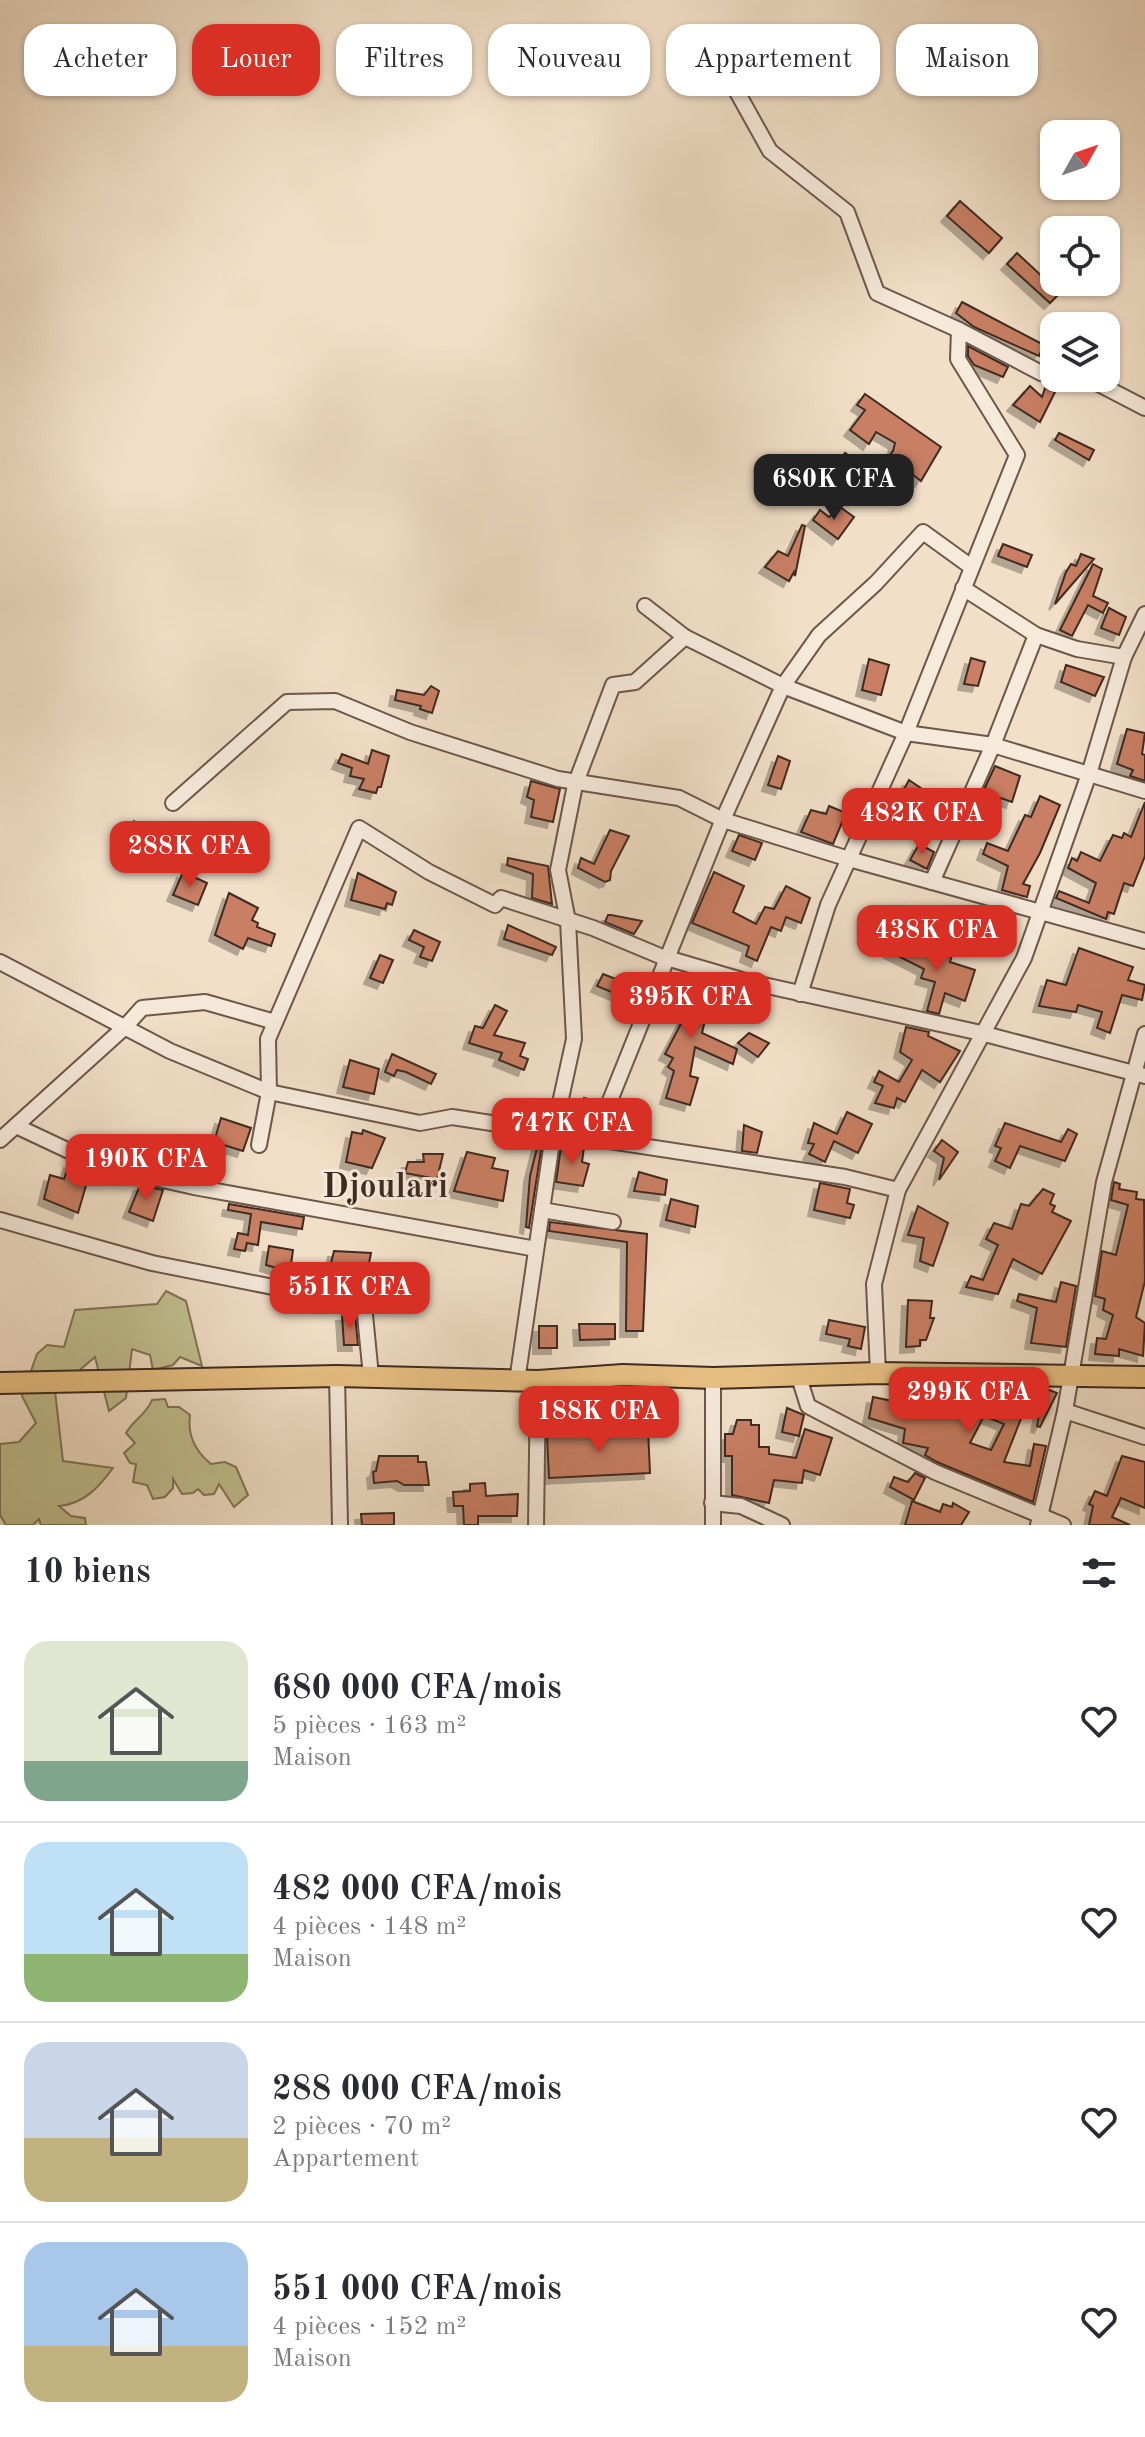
<!DOCTYPE html>
<html lang="fr">
<meta charset="utf-8">
<style>
:root{--surface:#fff;--page:#f7f7f7;--text:#2b2b33;--muted:#7c7c81;--line:#e1e1e2;--accent:#d93025}
body{margin:0;font-family:"Old Standard TT",serif;background:var(--page);color:var(--text);height:100vh;display:flex;flex-direction:column;font-size:30px;white-space:nowrap}
*{box-sizing:border-box;margin:0}
p{font-size:26px;color:var(--muted)}
.icon{flex:none;width:44px;height:44px;fill:none;stroke:currentColor;stroke-width:2;stroke-linecap:round;stroke-linejoin:round}
.map{position:relative;height:1525px;overflow:hidden}
.drawer{display:flex;flex-direction:column;background:var(--surface);flex:1}
.drawer>*{flex:none}
.hud{position:absolute;left:24px;top:24px;width:1098px;height:72px;display:flex;gap:16px}
.needle{width:52px;rotate:50deg}
.buttons{position:absolute;left:1040px;top:120px;display:grid;gap:16px}
.buttons a{display:grid;place-items:center;width:80px;height:80px;border-radius:16px;background:var(--surface);box-shadow:0 2px 6px #0004;font-size:40px}
.price{position:absolute;translate:-50% -68px;padding:0 18px;border-radius:16px;background:var(--accent);color:#fff;font-size:26px;line-height:52px;filter:drop-shadow(0 2px 4px #0008)}
.price::after{content:'';position:absolute;left:50%;top:48px;width:24px;height:18px;margin-left:-12px;background:inherit;clip-path:polygon(0 0,100% 0,50% 100%)}
.price.on{background:#222;color:#fff}
ul{padding:0;list-style:none}
li{display:flex;align-items:center;gap:24px;height:200px;padding:0 24px}
li+li{border-top:2px solid var(--line)}
li span{display:grid;place-items:center;flex:none;width:224px;height:160px;border-radius:24px;color:#555}
li>.icon{margin-inline-start:auto}
span .icon{width:96px;height:96px;fill:#fffc;stroke-width:1}
li b{font-size:34px}
h2{display:flex;justify-content:space-between;align-items:center;height:96px;padding:0 24px;font-size:34px}
.pill{padding:0 28px;border-radius:24px;background:var(--surface);box-shadow:0 2px 6px #0004;font-size:28px;line-height:72px}
.pill.on{background:var(--accent);color:#fff}
.map>svg:first-child{display:block}
.green{fill:#c2c090;stroke:#807558;stroke-width:2}
.building{fill:#c87f63;stroke:#3f2a21;stroke-width:2;fill-rule:evenodd;filter:url(#shadow)}
.lines{fill:none;stroke-linecap:round;stroke-linejoin:round}
.minor-casing{stroke:#6c574a;stroke-width:18}
.highway-casing{stroke:#3f2a21;stroke-width:24}
.minor{stroke:#f6eadb;stroke-width:14}
.highway{stroke:#e8c084;stroke-width:20}
.labels{text-anchor:middle;stroke-width:6;stroke-linejoin:round;paint-order:stroke}
.neighbourhood-label{font-size:34px;font-weight:bold;fill:#3f2a21;stroke:#f6eadb}
</style>
<div class="map">
<svg width="1145" height="1525" viewBox="0 0 1145 1525">
<defs>
<filter id="shadow"><feDropShadow dx="-6" dy="6" stdDeviation="0" flood-color="#0004"/></filter>
</defs>
<rect width="100%" height="100%" fill="#f1dfc7"/>
<filter id="stains"><feTurbulence type="fractalNoise" baseFrequency=".0025" numOctaves="4"/><feColorMatrix values="0 0 0 0 .2 0 0 0 0 .09 0 0 0 0 .02 0 0 0 .5 -.17"/></filter>
<radialGradient id="worn" r=".72"><stop offset=".6" stop-color="#630" stop-opacity="0"/><stop offset="1" stop-color="#630" stop-opacity=".3"/></radialGradient>
<g class="green">
<path d="M166 1291 186 1301 202 1366 180 1357 173 1365 153 1370 150 1355 132 1349 126 1398 109 1411 95 1357 55 1391 63 1461 113 1468C99 1487 84 1504 59 1506L71 1516 85 1518 86 1525H41L39 1519 33 1525H6L0 1515V1444L19 1442 36 1423 22 1396 37 1354 47 1345 64 1347 75 1310 157 1304Z"/>
<path d="M165 1399 168 1407H179L190 1415C187 1436 195 1451 211 1464L225 1462 236 1467 248 1495 234 1507 219 1484 214 1494 204 1495 198 1489 193 1493 182 1494 173 1479V1488L165 1497 153 1499 147 1485 133 1482 136 1464 130 1463 124 1453 135 1443 126 1433C134 1419 146 1415 152 1400Z"/>
</g>
<g class="building">
<path d="M960 201 1002 238 989 253 947 216Z"/>
<path d="M1017 253 1060 293 1050 303 1007 264Z"/>
<path d="M962 302 1044 345 1039 356 974 327 956 313Z"/>
<path d="M968 346 1008 367 1003 377 974 365 968 356Z"/>
<path d="M1030 386 1042 397 1045 388 1055 392 1040 422 1013 405Z"/>
<path d="M865 394 941 447 921 481 908 471 901 479 894 471 879 489 859 473 856 478 836 466 845 453 875 473 893 451 895 443 876 432 869 444 850 430 865 410 857 405Z"/>
<path d="M1059 433 1094 450 1089 460 1055 440Z"/>
<path d="M840 507 854 517 838 539 813 520 820 510 829 517Z"/>
<path d="M802 525 805 526 795 576 794 572 789 581 765 567 778 551 788 556Z"/>
<path d="M1003 544 1032 555 1027 567 998 556Z"/>
<path d="M1081 554 1094 559 1055 604 1066 572 1071 564 1076 566Z"/>
<path d="M1093 564 1102 569 1093 596 1108 603 1103 613 1088 605 1072 636 1060 630Z"/>
<path d="M1109 608 1126 617 1119 635 1101 628Z"/>
<path d="M971 658 985 662 978 686 964 684Z"/>
<path d="M869 659 889 665 881 695 862 690Z"/>
<path d="M1066 665 1104 677 1095 696 1061 682Z"/>
<path d="M431 686 439 691 432 713 420 709 421 706 395 700 397 690 424 695Z"/>
<path d="M1127 729 1145 733 1142 754 1145 755V781L1130 776 1133 770 1117 764Z"/>
<path d="M372 750 389 756 381 787H378L376 793 359 789 364 779 350 776 352 768 338 763 342 754 368 764Z"/>
<path d="M778 756 790 761 781 789 768 785Z"/>
<path d="M995 766 1020 776 1012 802 983 792Z"/>
<path d="M909 780 928 793 916 810 898 800Z"/>
<path d="M531 781 560 789 553 822 531 817 534 800 527 797Z"/>
<path d="M1040 796 1060 805 1040 853 1023 884 1030 886 1027 897 1002 890 1008 866 983 854 987 843 1008 851 1025 815 1031 817Z"/>
<path d="M1145 802V856L1133 886 1124 883 1114 914 1108 912 1106 919 1056 898 1059 891 1089 903 1096 883 1068 868 1072 858 1077 861 1081 852 1100 861 1113 835 1122 838 1124 833 1131 837Z"/>
<path d="M829 806 846 813 833 844 801 832 811 810 826 814Z"/>
<path d="M134 821 160 837 148 854 140 848 144 841 128 830Z"/>
<path d="M610 830 629 836 611 871 610 880 605 882 578 868 581 858 594 864Z"/>
<path d="M739 835 762 843 755 860 732 851Z"/>
<path d="M919 844 934 852 927 869 910 860Z"/>
<path d="M508 858 548 866 552 904 532 898 533 874 507 865Z"/>
<path d="M183 872 207 883 198 905 173 895Z"/>
<path d="M714 872 744 886 733 912 756 924 765 907 774 909 786 886 810 898 801 923 786 917 781 931 771 927 757 961 746 956 749 946 692 923Z"/>
<path d="M358 873 396 892 392 905 387 903 385 909 351 900Z"/>
<path d="M229 893 258 908 252 920 258 923 257 927 275 934 271 946 248 938 243 949 215 935Z"/>
<path d="M981 914 1008 929 1002 945 976 934Z"/>
<path d="M608 915H611L642 921 634 934 605 922Z"/>
<path d="M508 925 556 947 552 955 504 939Z"/>
<path d="M414 930 440 942 432 961 420 957 424 947 409 940Z"/>
<path d="M893 940 952 955 950 962 975 970 965 1001 945 993 939 1014 927 1011 935 982 921 978 924 969 890 952Z"/>
<path d="M1079 948 1133 967 1128 980 1145 985 1142 1000 1122 995 1110 1033 1097 1028 1102 1012 1078 1005 1076 1012 1039 1006 1047 980 1066 985Z"/>
<path d="M380 955 393 960 383 983 370 978Z"/>
<path d="M603 974 626 983 621 996 597 986Z"/>
<path d="M682 977 709 986 701 1014 706 1016 702 1033 737 1049 733 1064 695 1047 690 1076 698 1078 690 1105 666 1098 674 1071 668 1067 673 1058 665 1054 685 1016 670 1010Z"/>
<path d="M495 1005 507 1011 494 1035 525 1043 520 1056 528 1059 524 1070 499 1060 502 1053 469 1043 475 1026 483 1028Z"/>
<path d="M906 1027 929 1032 928 1036 960 1051 940 1082 922 1070 905 1102 897 1098 894 1108 875 1103 883 1086 874 1082 879 1071 899 1082 912 1060 900 1052Z"/>
<path d="M749 1033 769 1043 758 1057 738 1043Z"/>
<path d="M392 1054 436 1074 431 1084 406 1072 397 1070 394 1076 385 1072Z"/>
<path d="M350 1060 379 1069 374 1094 343 1087Z"/>
<path d="M584 1098 592 1100 591 1105 597 1107 588 1128 568 1125 578 1124Z"/>
<path d="M847 1112 872 1124 858 1153 834 1141 825 1162 809 1154 814 1144 808 1143 814 1123 837 1134Z"/>
<path d="M221 1118 251 1128 243 1151 214 1142Z"/>
<path d="M1005 1123 1061 1142 1068 1129 1077 1134 1065 1161 1020 1146 1010 1168 995 1161 1001 1148 995 1146Z"/>
<path d="M744 1125 762 1132 757 1153 742 1151Z"/>
<path d="M363 1130 385 1138 372 1168 346 1162 352 1132 362 1134Z"/>
<path d="M942 1140 958 1152 939 1180 944 1158 934 1151Z"/>
<path d="M538 1144H542L529 1228 526 1227 530 1176Z"/>
<path d="M567 1145 584 1147 582 1162 589 1164 583 1186 556 1182 561 1147 566 1148Z"/>
<path d="M467 1152 495 1158 492 1168 508 1171 503 1201 454 1191Z"/>
<path d="M423 1154H443L437 1179 405 1173 408 1162H424Z"/>
<path d="M70 1162 90 1172 78 1213 44 1199 50 1175 64 1179Z"/>
<path d="M639 1172 667 1180 665 1195 634 1191Z"/>
<path d="M1114 1182 1120 1184 1119 1189 1137 1192 1136 1199 1144 1200 1145 1281 1136 1317 1145 1323 1143 1356 1119 1349V1356L1095 1354 1097 1338 1106 1339 1113 1315 1103 1310 1105 1299 1095 1296 1102 1251 1116 1255 1128 1205 1111 1200Z"/>
<path d="M820 1183 850 1189 847 1203 854 1205 850 1218 814 1210Z"/>
<path d="M140 1185 163 1190 153 1221 129 1212Z"/>
<path d="M1043 1189 1054 1194 1050 1204 1055 1206 1052 1212 1071 1221 1042 1274 1013 1259 998 1294 966 1287 971 1276 983 1280 998 1245 986 1239 994 1223 1012 1229 1021 1204 1029 1206Z"/>
<path d="M671 1199 698 1206 695 1227 666 1220Z"/>
<path d="M229 1204 304 1217 302 1229 261 1222 258 1245 247 1243 245 1251 234 1249 238 1233 248 1235 251 1214 228 1210Z"/>
<path d="M918 1206 948 1223 933 1266 920 1261 924 1238 908 1235Z"/>
<path d="M550 1222 647 1234 643 1331H626L627 1242 549 1231Z"/>
<path d="M269 1246 293 1250 290 1272 266 1265Z"/>
<path d="M334 1251 371 1253 366 1279 328 1275Z"/>
<path d="M1061 1282 1076 1286 1066 1347 1031 1343 1037 1308 1017 1301 1019 1294 1056 1302Z"/>
<path d="M908 1300 932 1301 930 1318H934L926 1340H920V1346L906 1347Z"/>
<path d="M355 1314 358 1345H344L342 1315Z"/>
<path d="M829 1320 865 1327 861 1349 848 1346 850 1339 826 1334Z"/>
<path d="M579 1324H615V1339L580 1340Z"/>
<rect x="539" y="1326" width="18" height="22"/>
<path d="M960 1387H972V1391L996 1401 999 1388H1033L1004 1462 1030 1466 1034 1444 1046 1446 1033 1502 937 1462 925 1455 928 1448 903 1443 905 1429 869 1418 873 1397 907 1404V1397L944 1400V1396L959 1397ZM984 1416 1004 1424 991 1450 970 1443Z"/>
<path d="M1044 1388 1057 1393 1040 1427 1037 1426Z"/>
<path d="M787 1408 804 1415 799 1436 782 1432Z"/>
<path d="M737 1420H751V1425H759V1447H769V1454L796 1458 805 1429 832 1438 820 1475 804 1470 802 1483 774 1480 769 1503 732 1495V1456H725V1434H733Z"/>
<path d="M648 1429 650 1473 549 1478 547 1435Z"/>
<path d="M379 1456H418V1462H426L429 1485H404L397 1481 374 1483 373 1472 376 1471Z"/>
<path d="M1122 1456 1145 1462V1508L1121 1498 1112 1517 1130 1525H1089L1093 1506 1089 1504 1095 1491 1107 1496Z"/>
<path d="M915 1473 925 1478 914 1500 890 1487 894 1477 908 1482Z"/>
<path d="M485 1483 486 1496 518 1494 517 1516H478V1525H464L463 1506H454L453 1492 470 1491V1484Z"/>
<path d="M912 1501 940 1512 943 1504 952 1507 953 1503 969 1512 961 1525H905Z"/>
<path d="M394 1513V1525H362L361 1514Z"/>
</g>
<g class="lines">
<g class="minor-casing">
<g id="minor">
<path d="M716 54 770 151 847 212 877 293 959 330 1041 373 1054 375"/>
<path d="M1074 378 1093 381 1145 408"/>
<path d="M645 606 685 637 783 686 906 733 993 745 1145 791"/>
<path d="M1036 635 1077 649 1124 657"/>
<path d="M173 803 287 702 335 701 410 732 558 779 679 798 723 820 849 859 1145 941"/>
<path d="M932 882 993 745 1036 635 963 588"/>
<path d="M0 962 170 1051 269 1092 420 1123 452 1117 845 1177 898 1190"/>
<path d="M800 994 828 905 906 733 1017 455 958 359 959 330"/>
<path d="M16 1126 101 1166 194 1187 536 1249"/>
<path d="M595 1138 721 824 783 686 819 635 876 583 923 532 970 566"/>
<path d="M0 1140 125 1027 142 1008 205 1002 275 1022"/>
<path d="M259 1145 269 1092 268 1039 359 828 429 872 495 905 501 898 593 928 660 956 745 981 981 1033 1145 1076"/>
<path d="M542 1210 613 1222"/>
<path d="M0 1220 152 1263 364 1305 371 1376"/>
<path d="M878 1373 874 1284 898 1190 1024 958 1089 774 1124 657 1145 614"/>
<path d="M798 1374 808 1406 935 1472 1063 1525"/>
<path d="M337 1376 340 1525"/>
<path d="M517 1381 553 1135 574 1039 568 921 558 870 575 785 613 685 635 682 685 637"/>
<path d="M1065 1411 1145 1437"/>
<path d="M712 1503 741 1506 782 1525"/>
<path d="M536 1525 538 1381"/>
<path d="M713 1525V1378"/>
<path d="M1038 1525 1065 1411 1104 1182 1145 1034"/>
</g>
</g>
<g class="highway-casing">
<path id="highway" d="M0 1383 337 1376 538 1381 623 1375 713 1378 878 1373 1145 1377"/>
</g>
<use href="#minor" class="minor"/>
<use href="#highway" class="highway"/>
</g>
<g class="labels">
<g class="neighbourhood-label">
<text x="385" y="1197">Djoulari</text>
</g>
</g>
<rect width="100%" height="100%" filter="url(#stains)"/>
<rect width="100%" height="100%" fill="url(#worn)"/>
</svg>
<div class="buttons">
<a><svg class="needle" viewBox="-14 -14 28 28"><path d="M0-13l5 13h-10z" fill="#e53935"/><path d="M0 13l5-13h-10z" fill="#7c7c81"/></svg></a>
<a><svg class="icon" aria-label="locate" viewBox="0 0 24 24"><circle cx="12" cy="12" r="6"/><path d="M12 2v4M12 18v4M2 12h4M18 12h4"/></svg></a>
<a><svg class="icon" aria-label="layers" viewBox="0 0 24 24"><path d="M12 4l9 5-9 5-9-5zM3 14l9 5 9-5"/></svg></a>
</div>
<b class="price on" style="left:834px;top:522px">680K CFA</b>
<b class="price" style="left:922px;top:856px">482K CFA</b>
<b class="price" style="left:190px;top:889px">288K CFA</b>
<b class="price" style="left:937px;top:973px">438K CFA</b>
<b class="price" style="left:691px;top:1040px">395K CFA</b>
<b class="price" style="left:572px;top:1166px">747K CFA</b>
<b class="price" style="left:146px;top:1202px">190K CFA</b>
<b class="price" style="left:350px;top:1330px">551K CFA</b>
<b class="price" style="left:969px;top:1435px">299K CFA</b>
<b class="price" style="left:599px;top:1454px">188K CFA</b>
<div class="hud">
<a class="pill">Acheter</a>
<a class="pill on">Louer</a>
<a class="pill">Filtres</a>
<a class="pill">Nouveau</a>
<a class="pill">Appartement</a>
<a class="pill">Maison</a>
</div>
</div>
<section class="drawer">
<h2>10 biens<svg class="icon" aria-label="filters" viewBox="0 0 24 24"><path d="M4 7h16M4 17h16"/><circle cx="9" cy="7" r="2"/><circle cx="15" cy="17" r="2"/></svg></h2>
<ul>
<li><span style="background:linear-gradient(#dfe7d0 75%,#7fa58c 0)"><svg class="icon" aria-label="home" viewBox="0 0 24 24"><path d="M3 11l9-7 9 7M6 9v11h12V9"/></svg></span><div><b>680 000 CFA/mois</b><p>5 pièces · 163 m²</p><p>Maison</p></div><svg class="icon" aria-label="heart" viewBox="0 0 24 24"><path d="M12 20l-8-8c-3-5 5-10 8-4 3-6 11-1 8 4z"/></svg></li>
<li><span style="background:linear-gradient(#bfe0f5 70%,#8fb573 0)"><svg class="icon" aria-label="home" viewBox="0 0 24 24"><path d="M3 11l9-7 9 7M6 9v11h12V9"/></svg></span><div><b>482 000 CFA/mois</b><p>4 pièces · 148 m²</p><p>Maison</p></div><svg class="icon" aria-label="heart" viewBox="0 0 24 24"><path d="M12 20l-8-8c-3-5 5-10 8-4 3-6 11-1 8 4z"/></svg></li>
<li><span style="background:linear-gradient(#c9d6e8 60%,#c2b280 0)"><svg class="icon" aria-label="home" viewBox="0 0 24 24"><path d="M3 11l9-7 9 7M6 9v11h12V9"/></svg></span><div><b>288 000 CFA/mois</b><p>2 pièces · 70 m²</p><p>Appartement</p></div><svg class="icon" aria-label="heart" viewBox="0 0 24 24"><path d="M12 20l-8-8c-3-5 5-10 8-4 3-6 11-1 8 4z"/></svg></li>
<li><span style="background:linear-gradient(#a9c7e8 65%,#c2b280 0)"><svg class="icon" aria-label="home" viewBox="0 0 24 24"><path d="M3 11l9-7 9 7M6 9v11h12V9"/></svg></span><div><b>551 000 CFA/mois</b><p>4 pièces · 152 m²</p><p>Maison</p></div><svg class="icon" aria-label="heart" viewBox="0 0 24 24"><path d="M12 20l-8-8c-3-5 5-10 8-4 3-6 11-1 8 4z"/></svg></li>
</ul>
</section>
